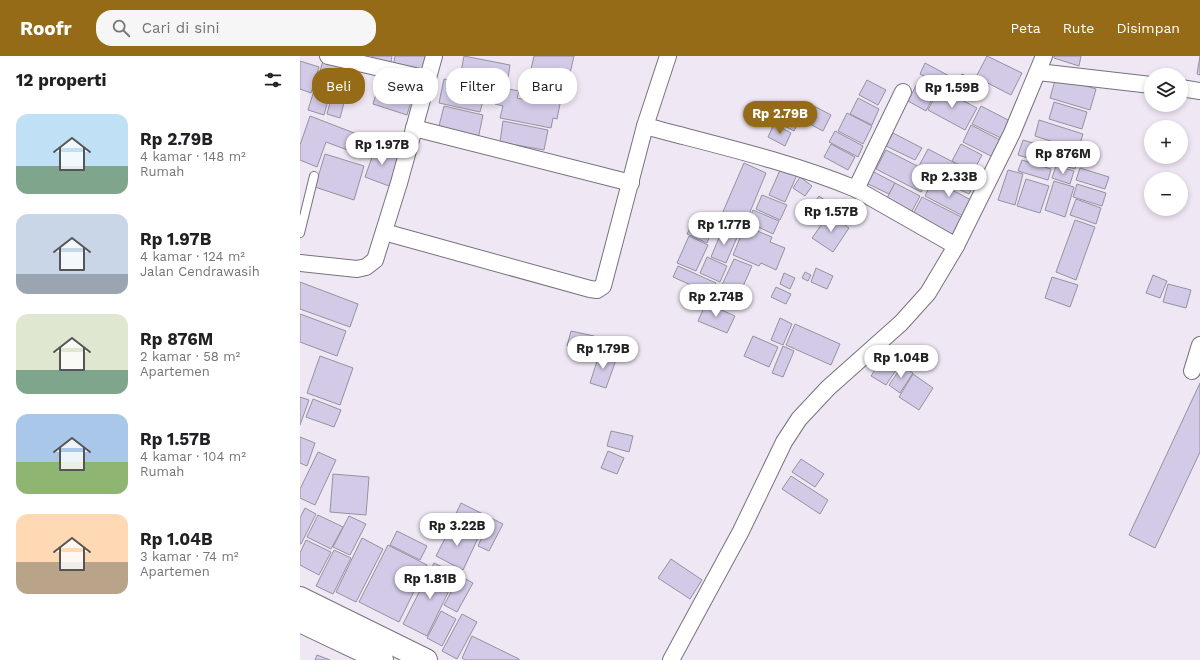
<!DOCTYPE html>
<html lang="id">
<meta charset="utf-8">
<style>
:root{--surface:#fff;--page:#f6f6f6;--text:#202124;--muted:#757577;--accent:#956b17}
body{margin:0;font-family:"Work Sans",sans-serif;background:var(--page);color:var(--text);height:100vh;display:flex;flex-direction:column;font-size:15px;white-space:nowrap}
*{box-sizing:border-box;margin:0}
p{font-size:13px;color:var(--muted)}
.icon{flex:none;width:22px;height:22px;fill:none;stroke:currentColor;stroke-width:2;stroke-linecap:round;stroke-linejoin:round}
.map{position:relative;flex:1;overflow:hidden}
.sheet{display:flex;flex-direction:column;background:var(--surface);width:300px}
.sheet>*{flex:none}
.hud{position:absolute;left:12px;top:12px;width:380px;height:36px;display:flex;gap:8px}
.tools{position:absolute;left:844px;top:12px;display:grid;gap:8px}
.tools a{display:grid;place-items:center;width:44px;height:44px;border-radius:50%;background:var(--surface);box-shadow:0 2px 6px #0003;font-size:20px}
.price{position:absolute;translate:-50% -34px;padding:0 9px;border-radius:14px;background:#fff;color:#222;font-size:13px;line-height:26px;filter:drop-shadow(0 1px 2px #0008)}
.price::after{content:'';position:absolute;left:50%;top:24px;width:12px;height:9px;margin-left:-6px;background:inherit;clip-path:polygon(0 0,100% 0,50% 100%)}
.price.selected{background:var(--accent);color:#fff}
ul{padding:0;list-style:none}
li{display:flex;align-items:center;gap:12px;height:100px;padding:0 16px}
li span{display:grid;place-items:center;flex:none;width:112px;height:80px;border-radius:12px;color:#555}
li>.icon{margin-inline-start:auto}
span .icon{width:48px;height:48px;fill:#fffc;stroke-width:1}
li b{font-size:17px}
h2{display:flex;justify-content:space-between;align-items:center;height:48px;padding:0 16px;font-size:17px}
.pill{padding:0 14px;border-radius:16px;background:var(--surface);box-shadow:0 2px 6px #0003;font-size:14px;line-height:36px}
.pill.selected{background:var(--accent);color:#fff}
header{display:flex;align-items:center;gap:24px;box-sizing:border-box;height:56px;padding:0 20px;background:var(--accent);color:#fff}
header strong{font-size:19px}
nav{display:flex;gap:22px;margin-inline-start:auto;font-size:14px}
.search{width:280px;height:36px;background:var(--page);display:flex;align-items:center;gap:10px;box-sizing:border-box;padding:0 14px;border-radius:16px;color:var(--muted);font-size:15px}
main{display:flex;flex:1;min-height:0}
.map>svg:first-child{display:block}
.building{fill:#d2cae7;stroke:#95929e}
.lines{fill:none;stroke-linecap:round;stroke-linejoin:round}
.service-casing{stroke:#79727d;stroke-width:10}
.minor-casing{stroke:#79727d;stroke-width:18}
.trunk-casing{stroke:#79727d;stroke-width:24}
.service{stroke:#fff;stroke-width:8}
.minor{stroke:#fff;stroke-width:16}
.trunk{stroke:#fff;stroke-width:22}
</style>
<header>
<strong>Roofr</strong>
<div class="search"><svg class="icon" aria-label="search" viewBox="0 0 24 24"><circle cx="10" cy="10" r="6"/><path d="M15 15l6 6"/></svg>Cari di sini</div>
<nav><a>Peta</a><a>Rute</a><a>Disimpan</a></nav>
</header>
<main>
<section class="sheet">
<h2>12 properti<svg class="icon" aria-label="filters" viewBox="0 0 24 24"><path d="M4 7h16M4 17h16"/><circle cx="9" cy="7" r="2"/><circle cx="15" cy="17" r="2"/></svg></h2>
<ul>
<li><span style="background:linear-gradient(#bfe0f5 65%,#7fa58c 0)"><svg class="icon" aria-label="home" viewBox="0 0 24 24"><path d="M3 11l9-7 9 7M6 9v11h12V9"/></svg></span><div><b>Rp 2.79B</b><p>4 kamar · 148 m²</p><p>Rumah</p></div></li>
<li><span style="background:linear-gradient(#c9d6e8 75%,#9aa5b1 0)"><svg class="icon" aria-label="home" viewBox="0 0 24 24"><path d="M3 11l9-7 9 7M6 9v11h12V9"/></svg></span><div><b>Rp 1.97B</b><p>4 kamar · 124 m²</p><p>Jalan Cendrawasih</p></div></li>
<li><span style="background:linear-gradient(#dfe7d0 70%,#7fa58c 0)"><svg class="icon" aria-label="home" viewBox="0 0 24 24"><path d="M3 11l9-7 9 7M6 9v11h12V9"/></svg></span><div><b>Rp 876M</b><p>2 kamar · 58 m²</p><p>Apartemen</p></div></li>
<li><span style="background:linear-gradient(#a9c7e8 60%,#8fb573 0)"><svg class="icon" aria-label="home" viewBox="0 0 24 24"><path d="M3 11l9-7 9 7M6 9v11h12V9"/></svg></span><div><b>Rp 1.57B</b><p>4 kamar · 104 m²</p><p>Rumah</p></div></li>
<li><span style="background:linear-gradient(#ffd9b3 60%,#b9a48a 0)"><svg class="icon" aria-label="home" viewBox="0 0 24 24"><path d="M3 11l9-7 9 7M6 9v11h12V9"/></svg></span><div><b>Rp 1.04B</b><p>3 kamar · 74 m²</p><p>Apartemen</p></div></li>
</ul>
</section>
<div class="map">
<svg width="900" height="604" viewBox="0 0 900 604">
<rect width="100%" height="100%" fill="#efe7f4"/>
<g class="building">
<path d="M72 0H92L90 12 71 8Z"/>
<path d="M95 0H128L125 16 93 11Z"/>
<path d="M164 0 210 9 207 29 160 21Z"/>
<path d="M234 0H274L269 22 231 13Z"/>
<path d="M687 0 722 17 711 39 676 21Z"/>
<path d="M754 0H781L779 10 754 2Z"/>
<path d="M900 0V19L897 18Z"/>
<path d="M0 5 19 11 11 37 0 33Z"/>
<path d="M23 5 51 14 45 34 32 30 24 59 8 54Z"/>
<path d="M625 7 653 22 648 32 620 18Z"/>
<path d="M662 18 678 26 669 45 652 36Z"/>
<path d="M756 21 796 33 790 54 750 42Z"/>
<path d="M144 23 186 33 180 56 139 47Z"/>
<path d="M567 24 586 34 578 49 559 39Z"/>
<path d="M619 24 637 33 626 55 608 45Z"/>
<path d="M80 25 114 36 107 59 73 48Z"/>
<path d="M199 31 219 35 217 42 235 46 237 38 261 43 257 63 253 62 251 72 200 62 203 50 195 48Z"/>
<path d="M639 32 677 52 665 74 628 54Z"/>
<path d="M32 39 45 43 40 62 27 58Z"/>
<path d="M558 42 579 53 572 69 550 58Z"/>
<path d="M481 45 503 56 494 75 471 63Z"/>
<path d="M754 46 787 56 782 73 749 63Z"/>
<path d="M144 50 183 59 178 83 138 74Z"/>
<path d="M514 50 531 59 523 75 506 66Z"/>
<path d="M681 50 712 66 703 83 672 68Z"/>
<path d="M547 57 572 70 563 88 538 75Z"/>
<path d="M10 60 75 85 69 102 26 86 17 111 0 104V89Z"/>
<path d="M739 64 783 78 778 94 735 80Z"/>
<path d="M203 65 248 74 244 94 200 86Z"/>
<path d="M474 68 491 77 485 90 468 81Z"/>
<path d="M671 69 702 85 693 101 663 86Z"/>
<path d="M535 75 563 90 558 101 529 86Z"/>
<path d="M593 77 622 92 615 104 586 90Z"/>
<path d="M723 84 756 94 751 109 718 99Z"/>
<path d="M531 88 555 101 548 114 524 101Z"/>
<path d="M661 88 682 99 673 116 652 105Z"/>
<path d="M76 90 100 99 89 130 65 121Z"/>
<path d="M628 93 655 107 646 124 619 110Z"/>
<path d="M757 93 779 100 775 113 753 107Z"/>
<path d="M586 94 631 117 621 136 576 113Z"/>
<path d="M25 98 64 110 54 144 15 131Z"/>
<path d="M722 104 751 113 748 124 718 115Z"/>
<path d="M444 107 466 117 445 168 422 158Z"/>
<path d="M657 110 678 121 669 138 648 128Z"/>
<path d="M756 110 774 115 770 128 752 122Z"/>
<path d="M481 112 497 119 485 146 469 139Z"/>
<path d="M780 112 809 121 805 133 776 124Z"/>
<path d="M708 114 723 118 715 149 698 144Z"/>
<path d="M572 115 595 127 589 138 566 127Z"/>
<path d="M500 121 512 130 505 140 493 132Z"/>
<path d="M726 123 749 130 740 157 717 150Z"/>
<path d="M633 124 673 145 665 161 625 140Z"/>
<path d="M754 125 774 131 765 161 745 154Z"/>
<path d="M595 127 620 140 611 157 586 144Z"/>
<path d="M777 128 806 137 802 150 773 141Z"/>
<path d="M462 139 487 149 480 164 456 153Z"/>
<path d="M519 140 529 147 514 168 504 161Z"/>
<path d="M622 141 665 163 656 180 613 158Z"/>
<path d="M776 143 801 152 796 168 770 159Z"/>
<path d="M453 154 479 165 473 178 448 166Z"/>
<path d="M529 158 549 172 533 196 512 182Z"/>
<path d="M775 164 795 171 776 224 756 216Z"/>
<path d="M392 168 411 176 407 187 387 178Z"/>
<path d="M445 170 472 181 470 186 485 192 476 214 461 207 459 210 433 199Z"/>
<path d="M423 172 438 179 426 207 411 201Z"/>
<path d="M389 180 408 189 396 215 377 207Z"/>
<path d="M407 201 427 210 420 226 400 217Z"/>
<path d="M434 203 452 210 440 237 422 229Z"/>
<path d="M378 210 416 227 411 238 373 221Z"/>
<path d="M516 212 533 220 527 233 511 226Z"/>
<path d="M505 216 511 219 508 225 502 222Z"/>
<path d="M484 217 495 222 490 233 480 228Z"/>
<path d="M853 219 867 225 860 242 846 237Z"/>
<path d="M752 221 778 229 770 251 745 242Z"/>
<path d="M0 226 58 248 50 271 0 253Z"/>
<path d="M868 228 891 234 886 252 863 246Z"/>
<path d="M476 231 491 238 486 248 471 241Z"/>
<path d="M406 247 435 260 427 277 398 265Z"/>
<path d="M0 258 46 275 37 300 0 286Z"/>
<path d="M480 262 492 268 483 289 471 284Z"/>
<path d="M495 268 540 288 531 309 486 289Z"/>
<path d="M271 275 294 280 291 295 267 290Z"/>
<path d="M453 280 478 291 469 311 444 300Z"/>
<path d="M483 290 494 295 483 321 472 317Z"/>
<path d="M300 296 317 301 306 332 290 327Z"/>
<path d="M585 298 600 308 586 329 571 320Z"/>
<path d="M20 300 53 312 40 349 7 337Z"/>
<path d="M602 310 613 317 600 337 589 329Z"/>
<path d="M613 318 633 332 619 354 599 341Z"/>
<path d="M900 327V396L855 492 829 479Z"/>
<path d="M0 341 9 344 0 369Z"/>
<path d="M13 343 41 354 34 371 6 361Z"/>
<path d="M311 375 333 380 329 396 307 390Z"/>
<path d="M0 381 15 387 7 410 0 407Z"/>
<path d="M308 395 324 402 317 418 301 412Z"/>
<path d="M18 396 36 404 15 449 0 442V433Z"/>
<path d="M501 403 524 418 515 431 492 416Z"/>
<path d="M33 418 69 421 66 459 30 456Z"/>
<path d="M491 420 528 444 520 458 482 433Z"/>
<path d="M161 447 203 468 189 495 178 490 183 479 153 464Z"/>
<path d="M5 452 16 458 1 488H0V462Z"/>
<path d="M18 459 43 471 31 493 7 481Z"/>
<path d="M49 460 66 468 50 499 33 491Z"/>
<path d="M152 469 178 482 163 514 136 500Z"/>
<path d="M97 475 127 490 120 504 90 489Z"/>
<path d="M62 482 83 493 56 546 36 536Z"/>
<path d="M6 484 31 496 19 519 0 509V497Z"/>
<path d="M88 489 127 509 99 566 59 546Z"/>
<path d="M34 494 51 502 33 538 16 530Z"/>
<path d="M371 503 402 524 390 543 358 522Z"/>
<path d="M134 507 157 518 127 580 103 568Z"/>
<path d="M160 520 173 527 157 556 144 549Z"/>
<path d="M141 555 156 563 142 590 127 582Z"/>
<path d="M162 558 177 566 157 603 142 595Z"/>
<path d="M172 580 219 603V604H165L162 602Z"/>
<path d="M17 599 30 604H15Z"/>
</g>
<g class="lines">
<g class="service-casing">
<path id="service" d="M0 177 14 120"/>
</g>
<g class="minor-casing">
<g id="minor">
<path d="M28 0 128 23"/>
<path d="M738 16 851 29"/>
<path d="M881 32 900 35"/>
<path d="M345 70C416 89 488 105 556 133L656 190"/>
<path d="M114 72 331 127"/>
<path d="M556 133 603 36"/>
<path d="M84 176 290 233 297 234 303 230 345 70 368 0"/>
<path d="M0 207 57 213 66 211 75 204 99 127 134 0"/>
<path d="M892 315 900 289"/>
<path d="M371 604 441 475 484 386 499 363 528 332 601 267 628 237 656 190 712 77 744 0"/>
</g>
</g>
<g class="trunk-casing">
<g id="trunk">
<path d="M0 542 126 604"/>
<path d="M0 565 82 604"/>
</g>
</g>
<use href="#service" class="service"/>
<use href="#minor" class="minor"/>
<use href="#trunk" class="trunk"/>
</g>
</svg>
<div class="tools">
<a><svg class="icon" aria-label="layers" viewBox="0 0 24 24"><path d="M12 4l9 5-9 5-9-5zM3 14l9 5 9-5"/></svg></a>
<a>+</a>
<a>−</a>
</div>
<b class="price" style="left:652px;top:53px">Rp 1.59B</b>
<b class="price selected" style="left:480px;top:79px">Rp 2.79B</b>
<b class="price" style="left:82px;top:110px">Rp 1.97B</b>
<b class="price" style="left:763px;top:119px">Rp 876M</b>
<b class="price" style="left:649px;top:142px">Rp 2.33B</b>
<b class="price" style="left:531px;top:177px">Rp 1.57B</b>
<b class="price" style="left:424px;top:190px">Rp 1.77B</b>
<b class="price" style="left:416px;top:262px">Rp 2.74B</b>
<b class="price" style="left:303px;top:314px">Rp 1.79B</b>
<b class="price" style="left:601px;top:323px">Rp 1.04B</b>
<b class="price" style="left:157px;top:491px">Rp 3.22B</b>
<b class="price" style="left:130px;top:544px">Rp 1.81B</b>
<div class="hud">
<a class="pill selected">Beli</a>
<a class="pill">Sewa</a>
<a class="pill">Filter</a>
<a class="pill">Baru</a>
</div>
</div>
</main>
